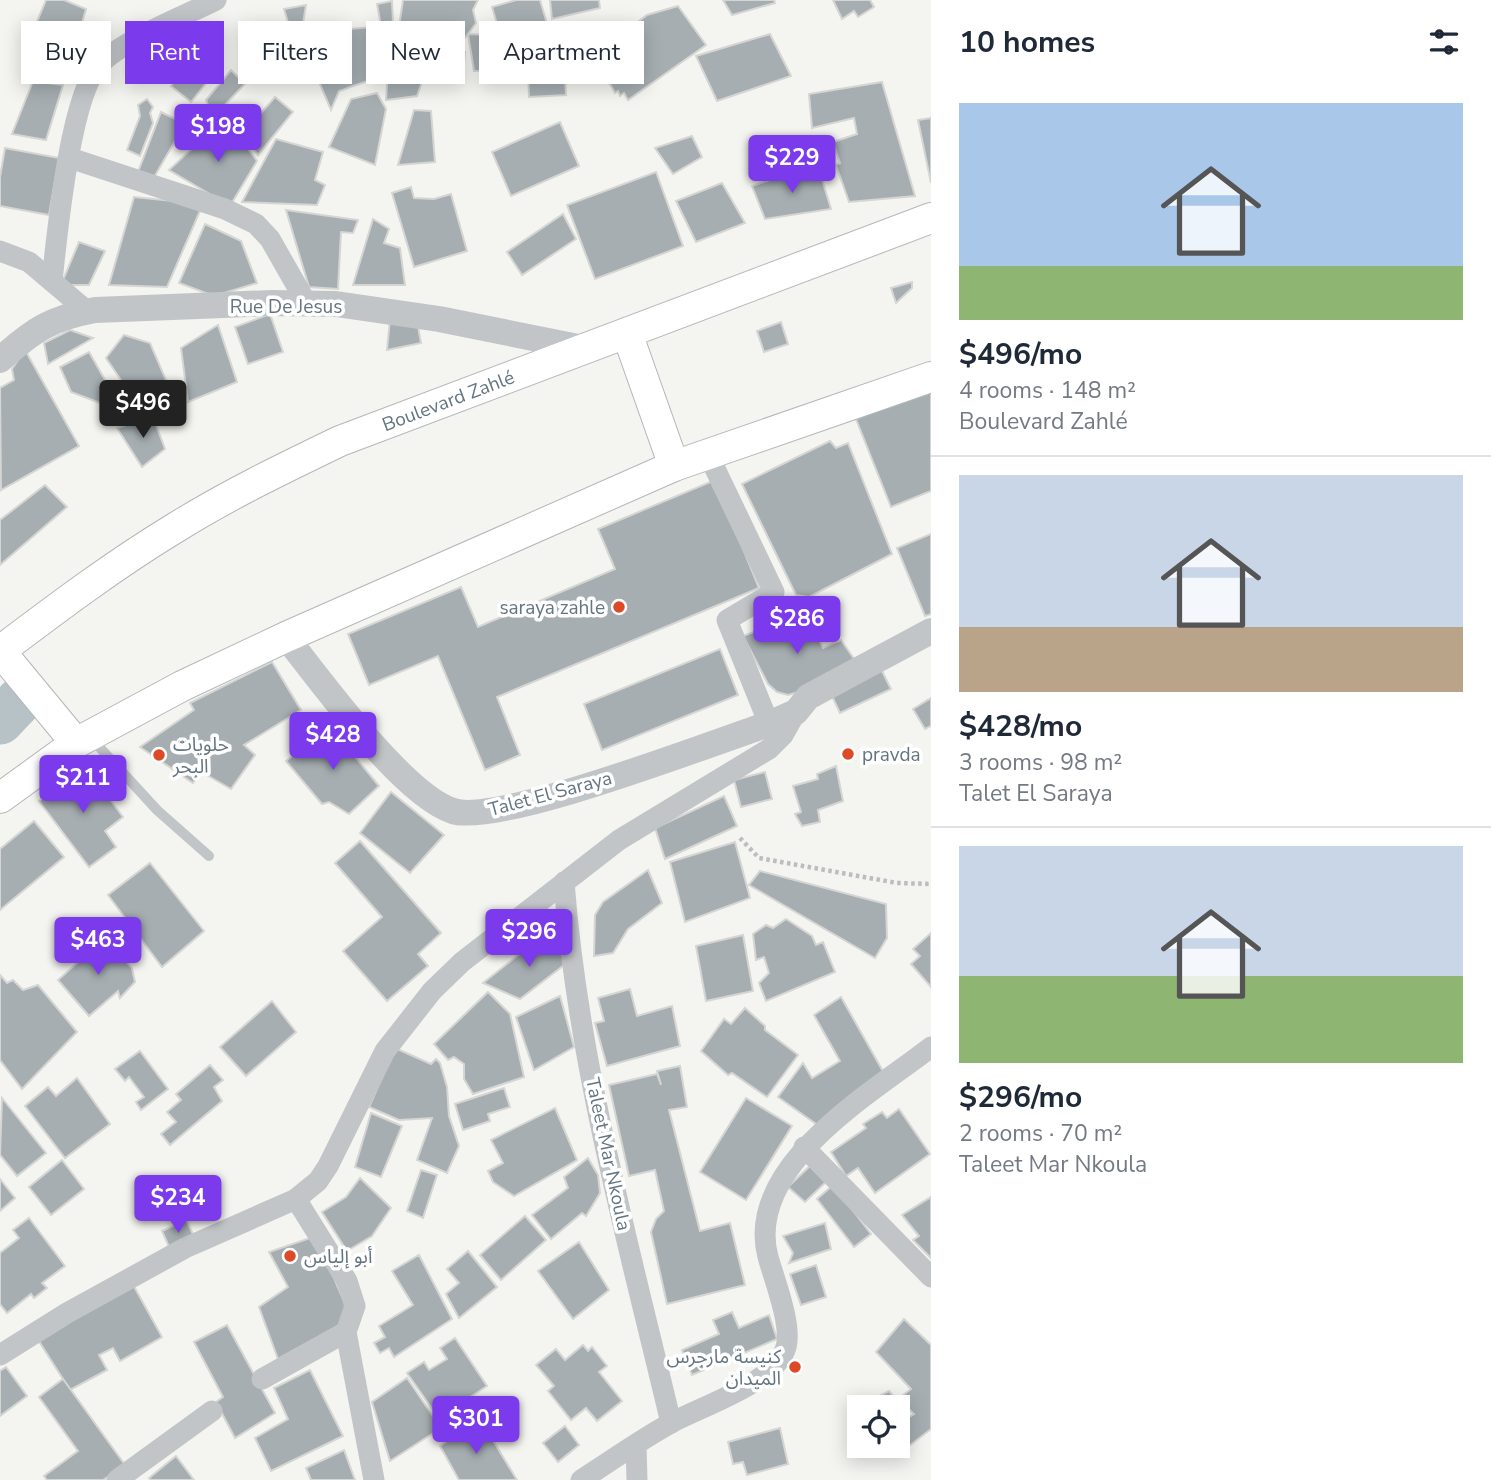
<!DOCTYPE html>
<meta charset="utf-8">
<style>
:root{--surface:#fff;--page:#f2f2f3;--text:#1f2937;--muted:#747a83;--line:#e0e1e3;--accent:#7c3aed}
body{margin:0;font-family:"Nunito Sans","Noto Sans Arabic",sans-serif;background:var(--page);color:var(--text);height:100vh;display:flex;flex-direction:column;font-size:26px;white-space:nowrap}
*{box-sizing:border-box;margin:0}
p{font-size:23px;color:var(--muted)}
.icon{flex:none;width:38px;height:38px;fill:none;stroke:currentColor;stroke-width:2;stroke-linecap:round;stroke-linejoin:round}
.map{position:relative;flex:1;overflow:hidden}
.side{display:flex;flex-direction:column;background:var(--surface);width:560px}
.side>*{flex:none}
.hud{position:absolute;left:21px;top:21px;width:665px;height:63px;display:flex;gap:14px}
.buttons{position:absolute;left:847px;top:1395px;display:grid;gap:14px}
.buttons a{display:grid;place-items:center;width:63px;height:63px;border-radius:0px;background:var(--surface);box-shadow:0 4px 18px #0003;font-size:35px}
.price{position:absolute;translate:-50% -60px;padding:0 16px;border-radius:7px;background:var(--accent);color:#fff;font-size:23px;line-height:46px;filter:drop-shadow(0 2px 4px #0008)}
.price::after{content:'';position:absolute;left:50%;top:42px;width:21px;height:16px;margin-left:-10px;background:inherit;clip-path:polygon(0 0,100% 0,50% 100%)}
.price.on{background:#222;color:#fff}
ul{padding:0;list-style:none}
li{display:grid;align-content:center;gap:14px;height:371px;padding:0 28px}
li+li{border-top:2px solid var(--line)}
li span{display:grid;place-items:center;height:217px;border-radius:0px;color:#555}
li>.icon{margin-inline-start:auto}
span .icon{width:126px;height:126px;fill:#fffc;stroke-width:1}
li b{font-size:30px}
h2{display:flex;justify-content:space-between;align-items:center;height:84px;padding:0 28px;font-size:30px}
.pill{padding:0 24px;border-radius:0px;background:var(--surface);box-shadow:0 4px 18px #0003;font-size:24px;line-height:63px}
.pill.on{background:var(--accent);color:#fff}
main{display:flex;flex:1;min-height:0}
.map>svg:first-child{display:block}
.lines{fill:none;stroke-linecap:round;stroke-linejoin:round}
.river{stroke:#b6c2c6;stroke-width:47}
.building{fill:#a6aeb2;stroke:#d5d5d3;stroke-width:2}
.secondary-casing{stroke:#b2b7ba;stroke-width:32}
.path{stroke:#bbbdbf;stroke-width:4.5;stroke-dasharray:3.5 3.5;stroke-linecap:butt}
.service{stroke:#c2c5c8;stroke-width:10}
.minor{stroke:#c2c5c8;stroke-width:21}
.tertiary{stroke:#c2c5c8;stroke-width:26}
.secondary{stroke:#fff;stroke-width:30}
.poi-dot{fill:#dc4a28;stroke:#fff;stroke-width:2.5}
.labels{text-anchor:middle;stroke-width:7;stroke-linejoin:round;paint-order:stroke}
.street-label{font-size:19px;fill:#647580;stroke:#fff}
.poi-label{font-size:19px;fill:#647580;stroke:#fff;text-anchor:start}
</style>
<main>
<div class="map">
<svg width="931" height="1480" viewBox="0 0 931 1480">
<rect width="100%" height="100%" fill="#f4f4f0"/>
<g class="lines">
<path class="river" d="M0 721 19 701"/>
</g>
<g class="building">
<path d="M46 0H64L86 9 74 50 69 49 66 59 26 48Z"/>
<path d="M403 0H478L473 10 476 23 462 42 396 46Z"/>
<path d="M516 0H540L548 27 563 33 566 95 529 97 528 74 511 75 510 58 532 51 527 33 502 41 492 7Z"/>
<path d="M550 0H599L600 8 552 19Z"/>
<path d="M723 0H774L775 3 732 15Z"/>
<path d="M833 0H870L874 7 858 17 854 11 842 19Z"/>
<path d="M392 1 393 21 381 26 377 4Z"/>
<path d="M306 5 302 30 291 33 284 9Z"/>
<path d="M678 6 706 45 628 100 624 93 620 96 618 91 615 93 603 71 602 49 647 15Z"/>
<path d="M278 25 290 45 269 65 259 44Z"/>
<path d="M371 27 376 78 339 91 331 110 308 56 339 30Z"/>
<path d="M468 34 487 35 486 53 497 56V71H474Z"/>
<path d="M770 34 791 76 717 101 696 56Z"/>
<path d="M252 49 261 66 256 78 240 66Z"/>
<path d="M465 52 463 77 423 79 417 96 386 100 389 53Z"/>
<path d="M194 57 214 73 191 102 171 86Z"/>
<path d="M231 70 245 84 213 117 206 100Z"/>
<path d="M33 81 63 85 46 140 12 134Z"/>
<path d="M882 82 915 196 849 202 836 165 840 163 833 142 857 134 854 118 812 128 809 94Z"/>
<path d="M377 93 386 109 375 165 329 147 351 99Z"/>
<path d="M275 97 293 112 258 155 243 134Z"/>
<path d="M147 99 153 107 150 113 153 123 140 156 127 150 140 116 138 105Z"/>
<path d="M414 110 431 111 435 162 398 165Z"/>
<path d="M161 112 185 124 153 179 138 172Z"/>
<path d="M225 118 257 161 230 206 169 170Z"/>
<path d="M931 118V183L918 120Z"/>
<path d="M560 122 579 166 511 196 492 152Z"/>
<path d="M692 136 702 157 673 174 655 148Z"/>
<path d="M276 139 323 152 315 180 325 185 317 205 242 202Z"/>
<path d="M5 148 59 158 49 215 0 206V177Z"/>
<path d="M812 166 815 177 821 176 831 209 765 219 752 186Z"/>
<path d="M656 172 683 246 595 279 567 205Z"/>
<path d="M722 183 745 223 696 242 676 201Z"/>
<path d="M411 187 414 198 434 199 451 194 467 251 414 267 392 193Z"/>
<path d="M134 197 203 204 167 287 109 285Z"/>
<path d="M286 210 358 220 353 233 341 232 338 289 309 287Z"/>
<path d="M563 214 576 239 522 275 507 252Z"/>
<path d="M373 219 389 229 384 243 400 248 405 285H353Z"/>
<path d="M205 224 241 241 257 283 214 296 179 283Z"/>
<path d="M79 242 105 251 89 285H61Z"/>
<path d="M912 282V288L896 303 891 288Z"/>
<path d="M270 314 283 352 248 364 235 327Z"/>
<path d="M390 319 417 321 421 343 387 350Z"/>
<path d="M781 322 788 344 764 352 757 331Z"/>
<path d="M218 325 237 382 188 402 181 348Z"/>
<path d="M70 330 93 338 48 364 44 343Z"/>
<path d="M124 335 150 343 166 380 134 399 106 358Z"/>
<path d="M25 350 79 446 1 490 0 388 14 380 12 369Z"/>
<path d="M89 352 112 392 100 403 71 392 60 367Z"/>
<path d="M931 388V491L891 507 856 419Z"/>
<path d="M153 417 165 449 142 467 117 428Z"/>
<path d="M830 441 836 448 848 443 892 554 809 597 796 595 742 484Z"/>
<path d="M715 480 759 588 497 697 520 755 485 770 438 656 369 685 348 634 461 587 478 627 615 569 598 529Z"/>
<path d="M45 485 67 507 0 565V520Z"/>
<path d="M931 534V614L925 616 897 548Z"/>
<path d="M805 613 823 648 841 640 859 666 802 691 788 695 777 692 768 684 743 636Z"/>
<path d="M720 649 738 695 602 750 584 704Z"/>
<path d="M272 662 301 710 244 745 255 755 231 789 200 771 193 783 140 747 194 710 190 703Z"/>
<path d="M881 669 891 689 840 713 830 692Z"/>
<path d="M931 698V726L925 729 913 709Z"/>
<path d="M329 725 379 786 349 814 329 802 322 804 286 761Z"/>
<path d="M84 765 123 817 105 831 116 847 89 867 39 801Z"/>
<path d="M836 766 843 801 818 810 820 822 802 826 795 814 801 812 793 786 818 779 817 774Z"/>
<path d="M765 772 772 799 741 807 734 780Z"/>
<path d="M391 792 444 835 410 873 360 833Z"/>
<path d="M724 796 737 826 665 859 655 828Z"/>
<path d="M34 821 64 857 0 910V849Z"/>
<path d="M360 841 441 933 418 954 428 966 387 1001 343 951 382 917 335 863Z"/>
<path d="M735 842 750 898 685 922 670 862Z"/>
<path d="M150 863 204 931 162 967 108 895Z"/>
<path d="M648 870 662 903 628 929 613 953 594 956 595 915 603 902Z"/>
<path d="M760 871 886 904 887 938 875 958 749 885Z"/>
<path d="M786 919 812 936 816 945 823 942 835 972 766 1001 759 983 769 973 764 957 756 960 753 934 766 925 773 928Z"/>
<path d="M546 933 568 962 520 999 483 983Z"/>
<path d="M931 933V987L911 964 920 956 913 949Z"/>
<path d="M743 935 753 991 706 1001 696 946Z"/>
<path d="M105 938 132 968 135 982 120 998 118 991 89 1016 58 980Z"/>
<path d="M0 975 7 983 13 980 23 990 38 985 77 1032 22 1089 0 1060Z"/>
<path d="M630 989 637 1016 672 1006 680 1046 607 1066 595 1023 604 1021 598 998Z"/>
<path d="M488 992 510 1014 524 1077 473 1094 464 1079V1064L454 1057 448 1060 434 1044Z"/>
<path d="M560 996 574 1047 534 1070 516 1017Z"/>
<path d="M841 997 885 1075 819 1126 778 1097 803 1063 812 1078 840 1061 814 1015Z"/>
<path d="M272 1001 296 1032 246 1076 220 1047Z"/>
<path d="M745 1008 765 1026V1030L798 1055 767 1097 732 1073 728 1075 701 1051 724 1019 731 1024Z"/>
<path d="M395 1048 431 1064 436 1059 440 1063 447 1087 449 1116 459 1146 447 1173 417 1160 432 1118 399 1120 369 1107Z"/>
<path d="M140 1051 168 1089 141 1110 136 1102 144 1097 129 1077 125 1081 115 1069Z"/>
<path d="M210 1065 223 1080 214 1087 222 1101 170 1145 161 1134 176 1122 167 1112 181 1100 176 1094Z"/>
<path d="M680 1066 687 1107 669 1110 700 1231 730 1223 745 1285 667 1304 651 1232 656 1219 664 1211 655 1170 629 1176 609 1085 657 1074 661 1085 657 1071Z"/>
<path d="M77 1078 110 1124 65 1158 25 1106 48 1087 56 1096Z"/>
<path d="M504 1088 510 1107 488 1114 490 1121 463 1130 455 1104Z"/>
<path d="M2 1098 46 1153 17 1176 0 1155Z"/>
<path d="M746 1098 792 1126 746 1200 700 1172Z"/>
<path d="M555 1108 577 1160 514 1196 493 1182 488 1171 503 1163 491 1140Z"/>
<path d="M899 1109 930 1154 875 1193 858 1168 846 1176 831 1152 866 1128 863 1124 882 1112 887 1118Z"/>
<path d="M371 1113 402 1126 381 1177 355 1167Z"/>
<path d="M588 1158 598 1175 600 1193 586 1216 582 1213 551 1239 532 1215 568 1188 564 1177Z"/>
<path d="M62 1160 84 1189 51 1215 29 1187Z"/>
<path d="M813 1163 829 1179 805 1202 788 1187Z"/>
<path d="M421 1170 437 1175 423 1218 407 1211Z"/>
<path d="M360 1178 391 1208 372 1236 347 1251 322 1212 346 1197Z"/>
<path d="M0 1179 15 1198 0 1211Z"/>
<path d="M833 1185 871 1234 854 1247 817 1199Z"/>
<path d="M931 1197V1258L913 1240 919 1236 902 1215Z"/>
<path d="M525 1216 546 1240 501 1280 480 1255Z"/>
<path d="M29 1218 65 1266 42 1283 47 1288 34 1298 31 1294 7 1313 0 1304V1253L19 1238 13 1230Z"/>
<path d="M186 1220 195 1238 170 1249 162 1231Z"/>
<path d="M825 1223 831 1249 789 1263 793 1253 783 1236Z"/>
<path d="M316 1236 346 1306 340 1325 278 1359 259 1307 288 1287 269 1252Z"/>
<path d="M579 1242 609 1290 573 1319 538 1271Z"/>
<path d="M468 1251 497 1287 459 1318 446 1294 459 1283 447 1269Z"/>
<path d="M419 1255 452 1319 394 1357 389 1348 380 1353 374 1343 385 1337 379 1326 413 1305 392 1271Z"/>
<path d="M816 1265 826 1297 801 1305 790 1274Z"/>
<path d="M131 1281 162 1337 120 1361 113 1348 99 1355 107 1370 70 1390 35 1335Z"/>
<path d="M732 1312 739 1328 769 1315 777 1339 692 1375 682 1350 719 1334 713 1320Z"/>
<path d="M904 1319 931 1345V1429L896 1456 887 1446H898V1424L914 1414 898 1399 911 1389 876 1352Z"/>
<path d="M227 1325 275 1413 235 1438 216 1402 223 1397 194 1342Z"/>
<path d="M455 1338 487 1386 461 1403 457 1398 435 1413 407 1373 424 1362 429 1370 447 1359 440 1348Z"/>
<path d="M583 1345 588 1351 592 1347 607 1366 599 1372 622 1401 597 1421 586 1408 571 1420 548 1391 554 1386 536 1365 556 1349 565 1360Z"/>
<path d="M6 1367 27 1396 0 1416V1371Z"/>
<path d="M310 1370 343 1436 271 1471 255 1438 288 1419 274 1388Z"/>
<path d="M407 1378 441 1428 390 1461 372 1402Z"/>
<path d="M63 1379 125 1465 103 1480H47L44 1476 78 1451 39 1397Z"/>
<path d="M889 1391 910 1416 898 1424V1407L862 1405Z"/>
<path d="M480 1419 517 1480H459L440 1446Z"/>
<path d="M565 1426 579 1445 558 1462 543 1443Z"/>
<path d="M780 1428 788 1464 747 1475 743 1462 733 1464 728 1442Z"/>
<path d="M344 1450 355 1480H311L306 1468Z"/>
<path d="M176 1456 194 1480H151L149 1478Z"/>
</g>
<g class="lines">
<g class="secondary-casing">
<g id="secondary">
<path d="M627 333 674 466"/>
<path id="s1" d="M0 651C57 608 114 565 175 528 228 495 284 468 340 441L931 218"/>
<path d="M0 651 76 743"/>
<path d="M0 798 76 743 182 686 286 637 674 466 931 377"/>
</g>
</g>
<path class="path" d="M740 838 759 858 897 883 931 884"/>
<path class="service" d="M91 738 157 810 209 856"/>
<g class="minor">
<path d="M70 158 225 209 256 224 270 239 307 304"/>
<path d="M0 251 29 262 87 311"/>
<path d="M52 281C57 235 70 95 100 64 123 40 184 16 216 0"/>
<path d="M708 454 774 592 727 620 769 724"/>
<path d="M564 882C578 1065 629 1245 671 1423"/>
<path d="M804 1147 931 1277"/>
<path d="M296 1199 347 1281 355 1306 346 1332 374 1480"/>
<path d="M0 1355 67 1313 185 1248 296 1199 318 1181 328 1166 385 1051 432 991 462 962 619 840 769 749 783 735 796 712"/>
<path d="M262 1379 346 1332"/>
<path d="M636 1445 637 1480"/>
<path d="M117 1480 212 1411"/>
<path d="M581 1480C611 1461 640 1440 671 1423 702 1406 772 1384 785 1350 794 1329 774 1279 768 1257 744 1166 871 1094 931 1047"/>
</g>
<g class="tertiary">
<path d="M0 360C33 330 51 318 95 310L272 303 336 304 439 319 583 348"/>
<path d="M286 637C320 680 403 795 453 811 498 826 714 742 769 724L796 712 808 697 931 631"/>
</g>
<use href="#secondary" class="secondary"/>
</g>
<g class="poi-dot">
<circle cx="619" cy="607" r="7"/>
<circle cx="848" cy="754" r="7"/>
<circle cx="159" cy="755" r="7"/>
<circle cx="290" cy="1256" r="7"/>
<circle cx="795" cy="1367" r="7"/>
</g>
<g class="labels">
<g class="street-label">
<text x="286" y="313">Rue De Jesus</text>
<text dy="7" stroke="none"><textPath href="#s1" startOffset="516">Boulevard Zahlé</textPath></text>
<text transform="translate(550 793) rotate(-15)" y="7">Talet El Saraya</text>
<text transform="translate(609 1154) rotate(78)" y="7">Taleet Mar Nkoula</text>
</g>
<g class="poi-label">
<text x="605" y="614" text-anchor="end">saraya zahle</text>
<text x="173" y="751">حلويات<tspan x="173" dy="22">البحر</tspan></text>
<text x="862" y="761">pravda</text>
<text x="304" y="1263">أبو إلياس</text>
<text x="781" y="1363" text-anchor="end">كنيسة مارجرس<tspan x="781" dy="22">الميدان</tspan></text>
</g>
</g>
</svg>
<div class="buttons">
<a><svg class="icon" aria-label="locate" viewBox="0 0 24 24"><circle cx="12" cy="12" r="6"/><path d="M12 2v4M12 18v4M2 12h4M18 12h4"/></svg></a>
</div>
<b class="price" style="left:218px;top:164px">$198</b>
<b class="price" style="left:792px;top:195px">$229</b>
<b class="price on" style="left:143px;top:440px">$496</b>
<b class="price" style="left:797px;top:656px">$286</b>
<b class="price" style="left:333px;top:772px">$428</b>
<b class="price" style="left:83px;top:815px">$211</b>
<b class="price" style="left:529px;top:969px">$296</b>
<b class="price" style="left:98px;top:977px">$463</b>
<b class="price" style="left:178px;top:1235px">$234</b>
<b class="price" style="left:476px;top:1456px">$301</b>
<div class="hud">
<a class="pill">Buy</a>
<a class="pill on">Rent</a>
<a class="pill">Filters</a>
<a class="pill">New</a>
<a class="pill">Apartment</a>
</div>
</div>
<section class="side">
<h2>10 homes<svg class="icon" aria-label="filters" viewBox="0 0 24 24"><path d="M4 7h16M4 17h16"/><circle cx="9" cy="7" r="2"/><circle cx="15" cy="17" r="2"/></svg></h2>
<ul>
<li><span style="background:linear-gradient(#a9c7e8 75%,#8fb573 0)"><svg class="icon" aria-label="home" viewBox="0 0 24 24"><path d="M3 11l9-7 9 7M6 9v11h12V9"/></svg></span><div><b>$496/mo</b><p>4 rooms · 148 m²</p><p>Boulevard Zahlé</p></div></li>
<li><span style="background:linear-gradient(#c9d6e8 70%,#b9a48a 0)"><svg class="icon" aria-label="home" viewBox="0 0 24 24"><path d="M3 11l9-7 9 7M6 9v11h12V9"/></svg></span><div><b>$428/mo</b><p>3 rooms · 98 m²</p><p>Talet El Saraya</p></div></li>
<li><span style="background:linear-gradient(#c9d6e8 60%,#8fb573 0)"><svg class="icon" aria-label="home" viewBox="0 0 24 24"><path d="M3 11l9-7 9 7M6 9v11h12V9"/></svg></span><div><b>$296/mo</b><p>2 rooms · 70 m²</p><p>Taleet Mar Nkoula</p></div></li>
</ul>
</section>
</main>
